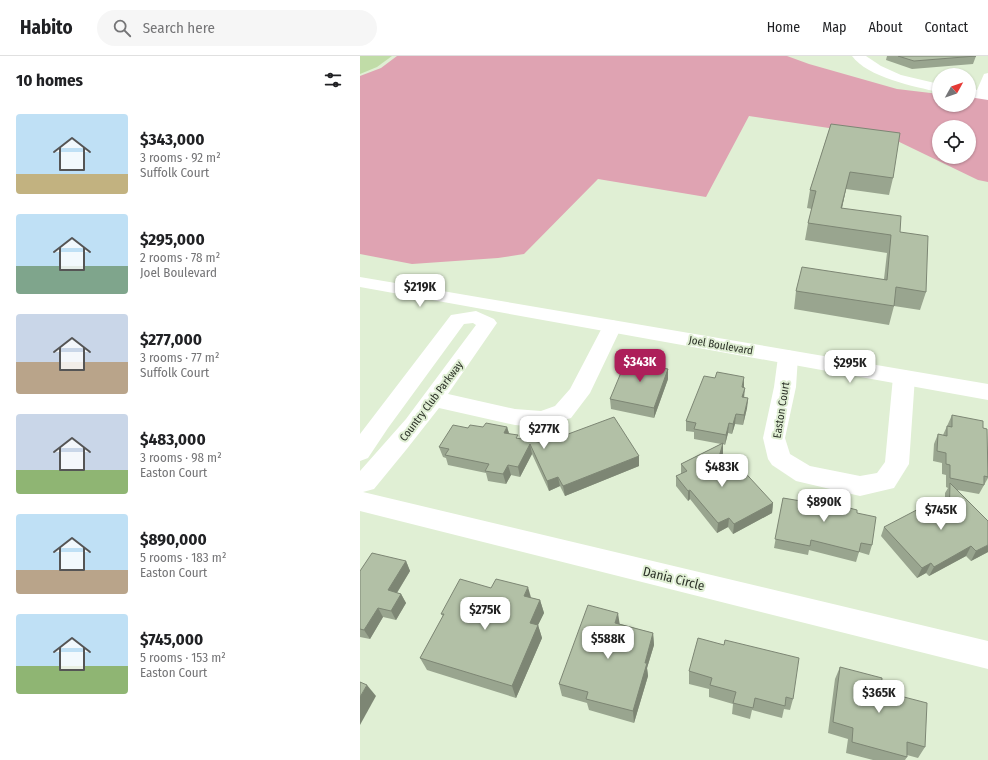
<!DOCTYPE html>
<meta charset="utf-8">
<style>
:root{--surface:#fff;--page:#f6f6f6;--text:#202124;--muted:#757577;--line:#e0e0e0;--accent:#ad1f5a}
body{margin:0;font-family:"Fira Sans Condensed",sans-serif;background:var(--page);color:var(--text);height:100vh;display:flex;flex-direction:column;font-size:15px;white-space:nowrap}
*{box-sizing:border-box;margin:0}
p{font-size:13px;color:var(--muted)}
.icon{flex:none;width:22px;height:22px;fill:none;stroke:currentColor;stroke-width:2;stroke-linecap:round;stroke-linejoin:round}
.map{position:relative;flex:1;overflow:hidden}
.side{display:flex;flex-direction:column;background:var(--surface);width:360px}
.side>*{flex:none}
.needle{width:26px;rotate:50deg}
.fabs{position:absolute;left:572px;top:12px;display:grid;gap:8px}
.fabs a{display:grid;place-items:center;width:44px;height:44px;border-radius:50%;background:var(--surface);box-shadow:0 1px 3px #0004;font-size:20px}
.price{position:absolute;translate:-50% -34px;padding:0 9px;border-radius:8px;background:#fff;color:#222;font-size:13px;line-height:26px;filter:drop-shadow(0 1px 2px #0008)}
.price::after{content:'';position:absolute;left:50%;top:24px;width:12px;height:9px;margin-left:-6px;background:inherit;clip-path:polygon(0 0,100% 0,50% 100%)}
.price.current{background:var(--accent);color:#fff}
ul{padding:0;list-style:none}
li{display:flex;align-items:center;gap:12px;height:100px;padding:0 16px}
li span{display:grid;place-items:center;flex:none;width:112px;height:80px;border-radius:4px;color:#555}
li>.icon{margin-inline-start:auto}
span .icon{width:48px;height:48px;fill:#fffc;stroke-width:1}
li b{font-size:17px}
h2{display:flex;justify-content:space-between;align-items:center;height:48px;padding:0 16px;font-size:17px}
header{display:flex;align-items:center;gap:24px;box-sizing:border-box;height:56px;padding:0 20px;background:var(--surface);border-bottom:1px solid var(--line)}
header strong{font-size:19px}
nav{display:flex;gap:22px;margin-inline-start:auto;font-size:14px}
.search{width:280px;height:36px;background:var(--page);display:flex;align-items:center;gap:10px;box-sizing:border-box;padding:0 14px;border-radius:22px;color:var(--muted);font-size:15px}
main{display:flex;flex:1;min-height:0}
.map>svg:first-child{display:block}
.green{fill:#dfa3b2;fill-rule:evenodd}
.water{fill:#c0dca7}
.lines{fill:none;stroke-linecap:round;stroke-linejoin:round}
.minor{fill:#fff;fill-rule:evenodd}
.major{fill:#fff;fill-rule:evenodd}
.wall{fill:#99a58f}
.shaded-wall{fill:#7d8674}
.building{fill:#b2c0a6;stroke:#7d8674}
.labels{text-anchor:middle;stroke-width:4;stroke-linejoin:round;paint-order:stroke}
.street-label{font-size:11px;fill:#2c3228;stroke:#e0efd4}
.near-street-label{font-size:13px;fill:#2c3228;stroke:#e0efd4}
</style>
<header>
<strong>Habito</strong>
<div class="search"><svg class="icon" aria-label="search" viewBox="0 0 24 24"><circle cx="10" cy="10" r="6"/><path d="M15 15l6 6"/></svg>Search here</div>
<nav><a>Home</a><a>Map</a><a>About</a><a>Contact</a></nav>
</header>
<main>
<section class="side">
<h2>10 homes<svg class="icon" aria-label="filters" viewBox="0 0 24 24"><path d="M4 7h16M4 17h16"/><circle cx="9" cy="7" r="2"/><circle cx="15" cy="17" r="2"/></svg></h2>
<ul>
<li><span style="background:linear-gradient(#bfe0f5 75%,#c2b280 0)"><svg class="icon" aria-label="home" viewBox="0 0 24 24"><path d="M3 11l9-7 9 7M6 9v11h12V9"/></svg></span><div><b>$343,000</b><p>3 rooms · 92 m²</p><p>Suffolk Court</p></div></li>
<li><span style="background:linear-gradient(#bfe0f5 65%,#7fa58c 0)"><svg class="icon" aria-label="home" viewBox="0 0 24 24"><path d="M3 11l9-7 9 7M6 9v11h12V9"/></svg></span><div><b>$295,000</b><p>2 rooms · 78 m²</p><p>Joel Boulevard</p></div></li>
<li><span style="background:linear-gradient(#c9d6e8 60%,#b9a48a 0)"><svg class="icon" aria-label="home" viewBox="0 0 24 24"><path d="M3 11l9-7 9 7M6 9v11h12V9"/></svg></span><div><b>$277,000</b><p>3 rooms · 77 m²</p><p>Suffolk Court</p></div></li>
<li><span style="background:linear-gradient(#c9d6e8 70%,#8fb573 0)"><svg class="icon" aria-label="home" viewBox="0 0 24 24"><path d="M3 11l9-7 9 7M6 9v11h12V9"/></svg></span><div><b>$483,000</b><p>3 rooms · 98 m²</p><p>Easton Court</p></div></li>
<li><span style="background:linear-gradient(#bfe0f5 70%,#b9a48a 0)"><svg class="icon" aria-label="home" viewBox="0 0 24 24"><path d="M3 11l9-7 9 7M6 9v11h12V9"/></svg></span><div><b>$890,000</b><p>5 rooms · 183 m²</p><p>Easton Court</p></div></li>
<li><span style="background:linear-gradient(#bfe0f5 65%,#8fb573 0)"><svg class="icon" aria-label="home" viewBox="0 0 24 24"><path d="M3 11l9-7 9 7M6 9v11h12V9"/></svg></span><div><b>$745,000</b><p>5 rooms · 153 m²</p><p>Easton Court</p></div></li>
</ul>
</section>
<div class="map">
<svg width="628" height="704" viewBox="0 0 628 704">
<rect width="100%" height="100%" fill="#e0efd4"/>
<path class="green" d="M37 0H427L449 8 537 33 579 38V49H609V38L628 41V126L618 124 529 81 389 60 346 141 238 123 164 198 138 202 52 208 0 198V20L21 12ZM579 71H609V101H579Z"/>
<path class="water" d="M0 0H32L17 11 0 18Z"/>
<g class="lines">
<g class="minor">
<path d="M492 0H506L521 10 541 19 579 28V36C555 31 507 21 492 0Z"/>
<path d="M628 17V44L609 41V33L617 34 624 18Z"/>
<path d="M116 255 134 263 137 267 88 338 155 353 181 355 195 350 210 333 245 266 252 264 259 266 262 270 230 337 211 362 181 371 155 369 79 352 46 394 14 433 3 436 628 585V613L0 455V415L46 363 116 269 113 267 104 268 28 372 8 402 0 405V378L91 259Z"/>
<path d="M428 294 435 296 438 301 436 331 425 382 430 398 450 410 500 420 517 417 525 406 533 321 537 316 544 314 551 316 555 321 549 408 534 432 500 440 436 425 412 409 408 403 403 382 414 331 418 301 421 296Z"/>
</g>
<path class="major" d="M0 221 628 328V344L0 231Z"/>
</g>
<g class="wall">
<path d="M527 0H616L613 8 552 13 526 4Z"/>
<path d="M471 68 533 122 529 139 486 133 482 152 540 176 566 236 560 254 534 250 529 269 434 253 436 235 524 223 527 197 445 184 448 167 452 153 447 152 450 134Z"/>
<path d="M300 306V312L308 313V323L294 362 251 353 250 343 269 311Z"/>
<path d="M383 332 384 342H388L387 352 383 369 375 368 372 378 368 377 365 389 363 388V397L356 420 413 447 412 457 373 478 368 471 357 477 330 443 328 445 316 430V420L321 418V408L361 388 334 383V376L326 375V365Z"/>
<path d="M592 359 623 372 628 402V422L619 438 597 434 628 496 611 505 606 500 569 520 566 517 557 522 521 480 524 471 585 462V437L588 432 586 431V419L582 418V407L573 405 574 388 578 378 583 379Z"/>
<path d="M147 371 149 377 158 383 184 387 279 400V410L205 440 200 430 189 435 172 398 160 421 151 419 146 428 128 425 126 417 88 409 86 402 83 401 79 391 108 372Z"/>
<path d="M457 438 497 457 512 489 509 499 499 496 496 506 449 494 448 499 414 492 423 442 440 445H456Z"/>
<path d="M46 505 50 515 37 537 41 538 46 547 36 564 23 561 10 583 0 581V515Z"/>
<path d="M131 532 180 544 184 557 178 569 182 582 156 642 67 614 60 602 83 560 81 558Z"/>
<path d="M260 568 293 577 294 589 287 612 288 620 274 667 229 654 227 647 202 640 199 628Z"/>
<path d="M480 611 521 635 565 691 558 702 547 699V701L545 704H513L486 697 488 683 468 677 475 623Z"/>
<path d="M329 615 433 643 430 654 424 653 422 662 392 654 390 663 372 658 373 648 349 641V633L329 628Z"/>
</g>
<g class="shaded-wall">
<path d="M490 116 486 133 478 170 481 152Z"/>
<path d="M308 313V323L294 362V352Z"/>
<path d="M384 321V331L381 341 382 331Z"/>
<path d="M385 332 384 342 382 341Z"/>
<path d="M388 342 387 352 383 369 384 359Z"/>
<path d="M376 358 375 368 372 378 373 368Z"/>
<path d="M369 367 368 377 365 389 366 379Z"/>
<path d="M147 371 150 381 144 377Z"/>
<path d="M363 387V397L353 432V422Z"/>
<path d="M170 388 172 398 160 421 158 411Z"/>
<path d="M279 400V410L205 440 203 430Z"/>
<path d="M148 409 151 419 146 428 143 418Z"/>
<path d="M198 421 200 430 189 435 187 425Z"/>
<path d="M330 434V443L328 445V435Z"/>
<path d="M413 447 412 457 373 478 374 468Z"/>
<path d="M369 462 368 471 357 477 358 467Z"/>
<path d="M628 489V496L611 505 616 495Z"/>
<path d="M611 490 606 500 569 520 574 511Z"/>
<path d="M46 505 50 515 33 543 28 534Z"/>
<path d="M571 507 566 517 557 522 562 512Z"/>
<path d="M168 531 172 545 164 540Z"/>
<path d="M41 538 46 547 36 564 31 555Z"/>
<path d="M180 544 184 557 178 569 182 582 156 642 152 630 170 567Z"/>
<path d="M18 552 23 561 10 583 4 574Z"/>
<path d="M258 557 260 570 255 567Z"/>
<path d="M293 577 294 589 287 612 288 620 274 667 273 655 285 607Z"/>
<path d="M7 629 16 640 0 669V641Z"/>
</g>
<g class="building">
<path d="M538 0H616L554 5Z"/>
<path d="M471 68 540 77 533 122 490 116 481 152 541 160 540 176 568 180 566 236 536 231 534 250 436 235 442 211 527 224 531 179 448 167 456 135 450 134Z"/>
<path d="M273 301 300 306 297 311 308 313 294 352 250 343 260 319 265 310 269 311Z"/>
<path d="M357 316 384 321 382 331 385 332 382 341 388 342 384 359 376 358 373 368 369 367 366 379 334 373 336 367 326 365 344 320 355 322Z"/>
<path d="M592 359 623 365V372L627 373 628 421 624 420V429L590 422V409L586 408V397L577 395 578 378 587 380V370L592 371Z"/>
<path d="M254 361 279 400 203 430 198 421 187 425 170 388 158 411 148 409 143 418 125 415 129 408 85 399 89 393 79 391 93 369 108 372 110 369 123 371 126 367 147 371 144 377 158 379 156 382 184 387Z"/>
<path d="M363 387 353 422 378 409 413 447 374 468 369 462 358 467 330 434 328 435 316 420 327 415 321 408Z"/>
<path d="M590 427 628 465V489L616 495 611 490 574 511 571 507 562 512 524 471 570 447 589 466Z"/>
<path d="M457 438 483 443 482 450 497 454V457L516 461 512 489 501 487 499 496 451 484 450 490 415 483 423 442 441 445V442L456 445Z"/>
<path d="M12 497 46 505 28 534 41 538 31 555 18 552 4 574 0 573V515Z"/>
<path d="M100 523 131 532 136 523 168 531 164 540 180 544 170 567 178 569 152 630 60 602 84 558H81Z"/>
<path d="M228 549 258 557 255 567 293 577 285 607H287L273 655 226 643 228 636 199 628Z"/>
<path d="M338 582 364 589 365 584 439 602 433 643 426 641 425 650 395 642 393 652 373 647 376 636 350 629 352 622 329 615Z"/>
<path d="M480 611 522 622 521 635 567 647 565 691 547 686V701L492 686 493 672 473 666Z"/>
<path d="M0 626 7 629 0 641Z"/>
</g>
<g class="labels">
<g class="street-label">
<text transform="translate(361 289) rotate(10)" y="4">Joel Boulevard</text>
<text transform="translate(71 345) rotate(-53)" y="4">Country Club Parkway</text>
<text transform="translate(421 354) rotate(-81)" y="4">Easton Court</text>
</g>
<g class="near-street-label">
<text transform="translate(314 522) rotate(14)" y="5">Dania Circle</text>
</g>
</g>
</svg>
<div class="fabs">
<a><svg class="needle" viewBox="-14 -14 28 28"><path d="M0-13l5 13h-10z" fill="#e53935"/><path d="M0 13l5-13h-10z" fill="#757577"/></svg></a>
<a><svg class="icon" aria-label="locate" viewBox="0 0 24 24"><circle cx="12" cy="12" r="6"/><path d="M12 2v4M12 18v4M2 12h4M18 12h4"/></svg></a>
</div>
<b class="price" style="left:60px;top:252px">$219K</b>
<b class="price current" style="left:280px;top:327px">$343K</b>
<b class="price" style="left:490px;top:328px">$295K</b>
<b class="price" style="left:184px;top:394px">$277K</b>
<b class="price" style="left:362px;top:432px">$483K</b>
<b class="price" style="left:464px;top:467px">$890K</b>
<b class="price" style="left:581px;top:475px">$745K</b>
<b class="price" style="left:125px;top:575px">$275K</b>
<b class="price" style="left:248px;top:604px">$588K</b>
<b class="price" style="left:519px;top:658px">$365K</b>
</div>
</main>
